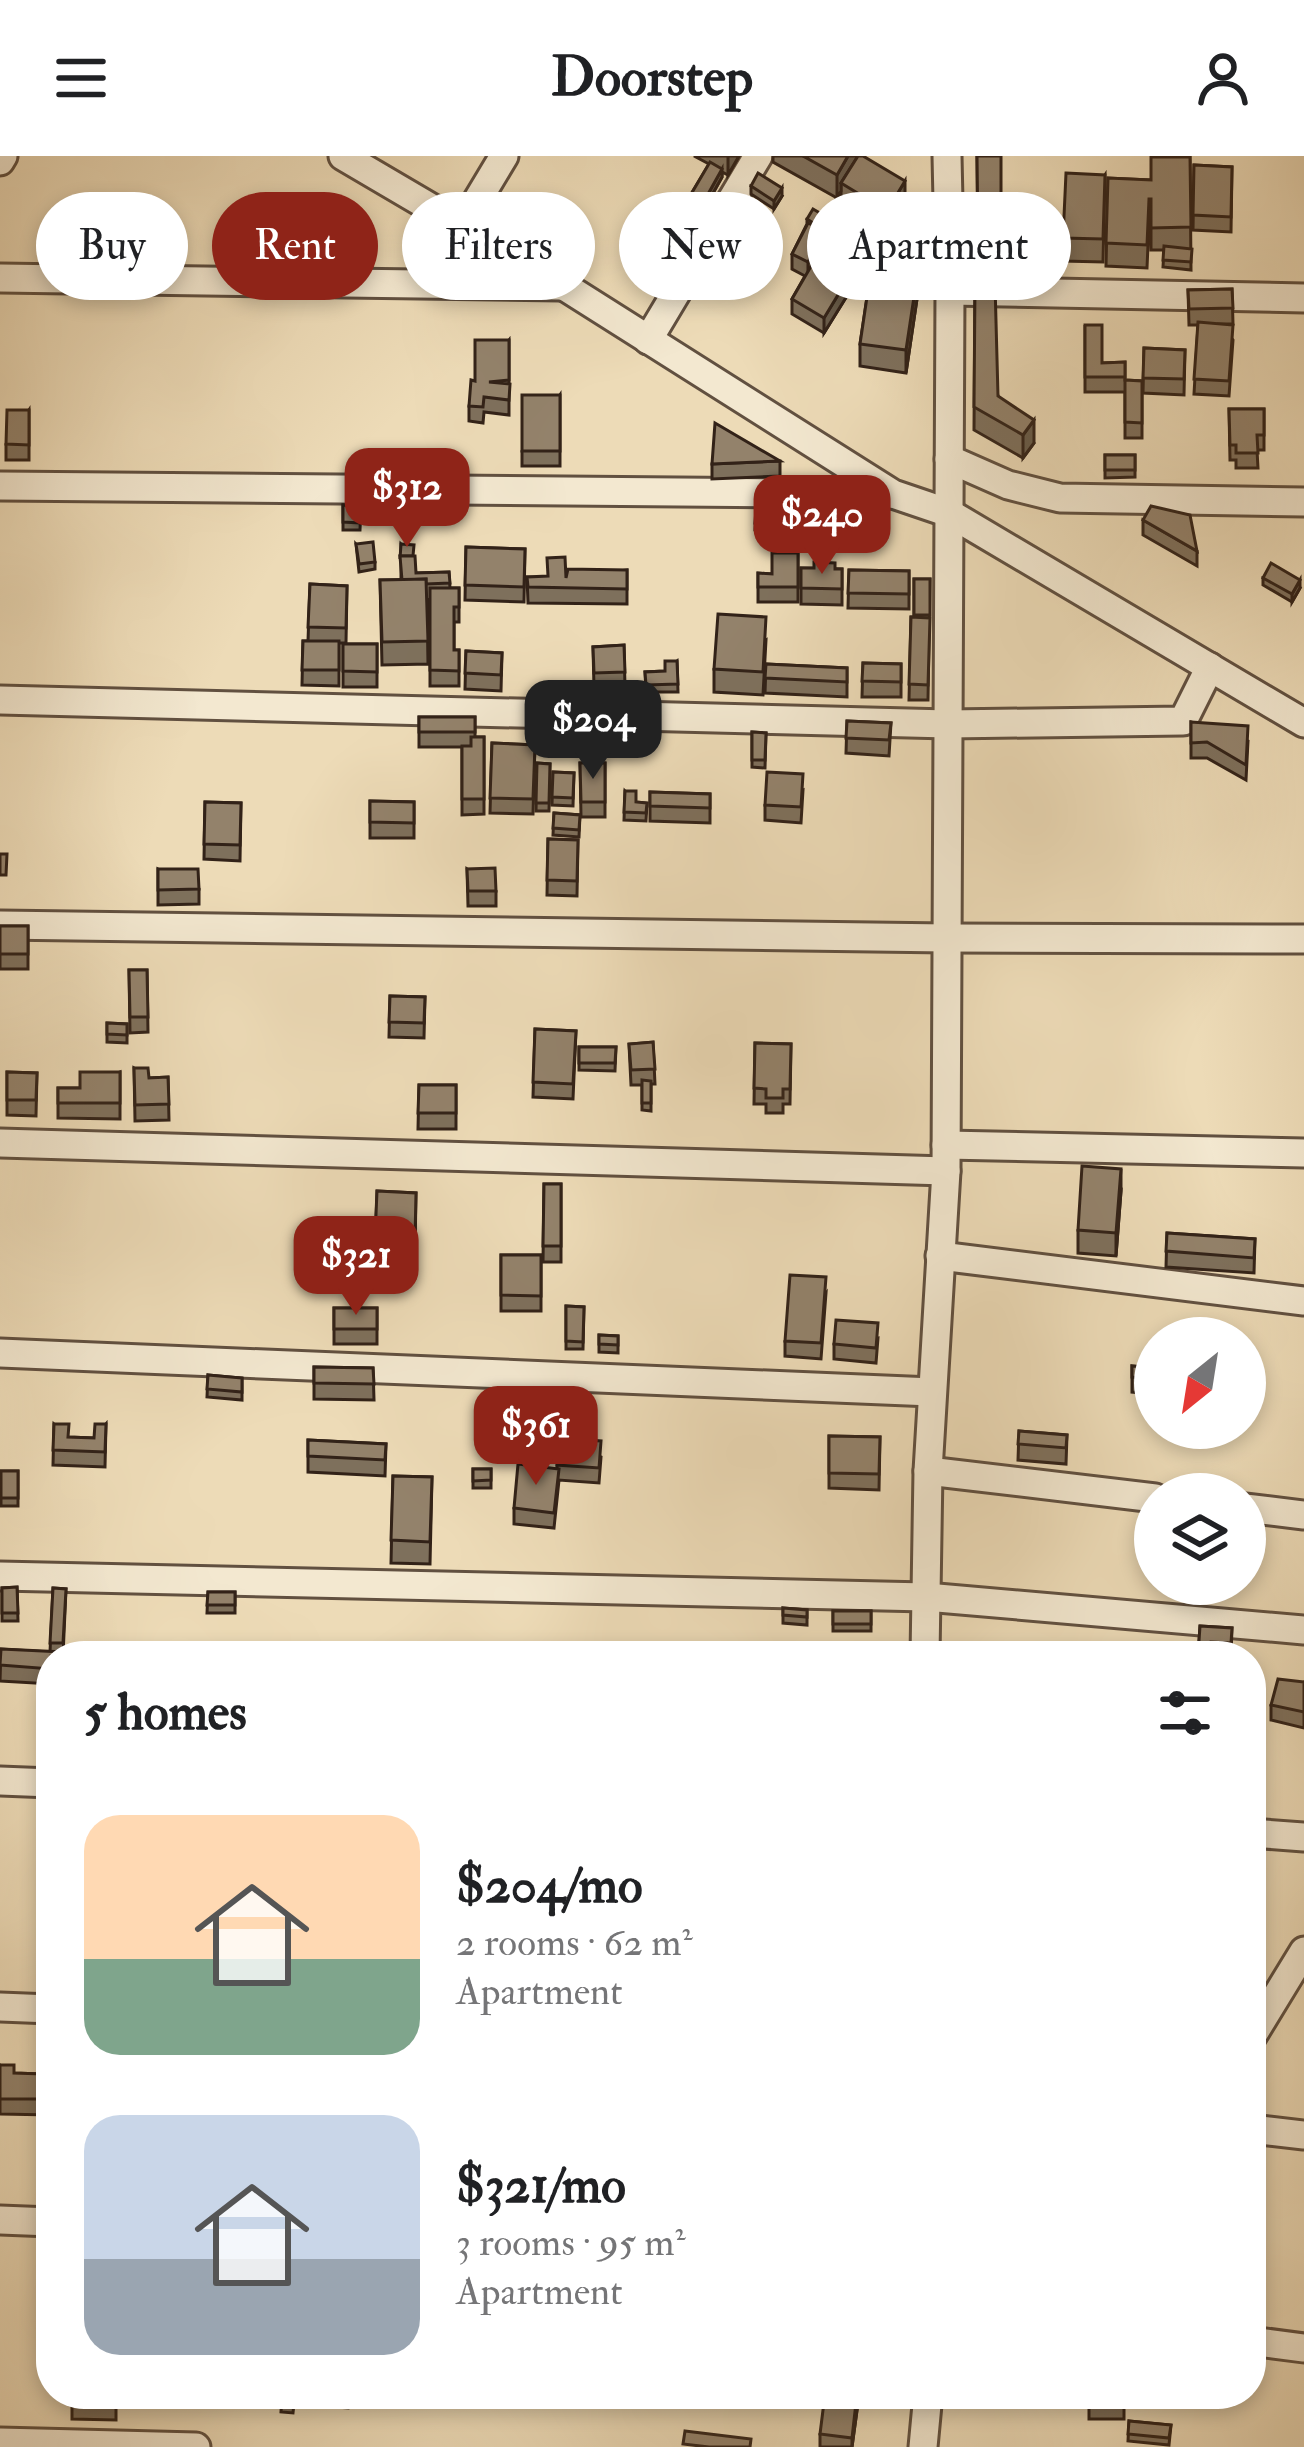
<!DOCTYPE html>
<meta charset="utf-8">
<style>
:root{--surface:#fff;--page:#f2f2f2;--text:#202124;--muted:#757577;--accent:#8f2418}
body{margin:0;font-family:"IM FELL Double Pica",serif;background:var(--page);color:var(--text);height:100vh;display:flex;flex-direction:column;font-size:45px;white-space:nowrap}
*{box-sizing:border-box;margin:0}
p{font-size:39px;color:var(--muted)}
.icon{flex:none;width:66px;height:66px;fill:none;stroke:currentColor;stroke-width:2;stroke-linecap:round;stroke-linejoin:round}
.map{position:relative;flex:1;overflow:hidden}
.details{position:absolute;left:36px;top:1485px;width:1230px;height:768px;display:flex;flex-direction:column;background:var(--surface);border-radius:48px;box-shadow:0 6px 18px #0003}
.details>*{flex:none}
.hud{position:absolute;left:36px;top:36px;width:1233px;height:108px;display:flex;gap:24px}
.needle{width:78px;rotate:210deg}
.tools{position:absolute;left:1134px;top:1161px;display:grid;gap:24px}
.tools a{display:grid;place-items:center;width:132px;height:132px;border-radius:50%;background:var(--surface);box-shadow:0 6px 18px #0003;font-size:60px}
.price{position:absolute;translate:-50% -102px;padding:0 27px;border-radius:24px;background:var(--accent);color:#fff;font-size:39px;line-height:78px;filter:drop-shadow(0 3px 6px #0008)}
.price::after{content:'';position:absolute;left:50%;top:72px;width:36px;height:27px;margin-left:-18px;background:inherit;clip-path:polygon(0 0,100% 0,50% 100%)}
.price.current{background:#222;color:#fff}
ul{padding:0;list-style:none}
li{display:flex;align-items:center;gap:36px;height:300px;padding:0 48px}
li span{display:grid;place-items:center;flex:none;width:336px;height:240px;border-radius:36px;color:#555}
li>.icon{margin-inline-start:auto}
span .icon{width:144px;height:144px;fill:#fffc;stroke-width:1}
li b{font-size:51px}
h2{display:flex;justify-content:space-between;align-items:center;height:144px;padding:0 48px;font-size:51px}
.pill{padding:0 42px;border-radius:54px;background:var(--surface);box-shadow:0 6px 18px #0003;font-size:42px;line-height:108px}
.pill.current{background:var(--accent);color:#fff}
header{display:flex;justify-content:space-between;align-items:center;height:156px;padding:0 48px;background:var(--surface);font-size:54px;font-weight:700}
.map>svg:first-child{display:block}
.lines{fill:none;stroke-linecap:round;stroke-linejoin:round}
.minor-casing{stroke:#615040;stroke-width:33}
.minor{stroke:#f3e8d0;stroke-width:27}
.wall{fill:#7e705c;stroke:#322218;stroke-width:3}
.shaded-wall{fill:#675b4b;stroke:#322218;stroke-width:3}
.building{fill:#93826b;stroke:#322218;stroke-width:3}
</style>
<header><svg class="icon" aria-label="menu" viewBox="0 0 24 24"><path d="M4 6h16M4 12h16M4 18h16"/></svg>Doorstep<svg class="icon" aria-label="person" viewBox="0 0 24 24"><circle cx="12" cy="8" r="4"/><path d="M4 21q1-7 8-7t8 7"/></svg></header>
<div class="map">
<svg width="1304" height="2291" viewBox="0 0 1304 2291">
<rect width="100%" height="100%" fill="#eddbb7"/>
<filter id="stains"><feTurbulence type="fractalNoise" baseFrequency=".00167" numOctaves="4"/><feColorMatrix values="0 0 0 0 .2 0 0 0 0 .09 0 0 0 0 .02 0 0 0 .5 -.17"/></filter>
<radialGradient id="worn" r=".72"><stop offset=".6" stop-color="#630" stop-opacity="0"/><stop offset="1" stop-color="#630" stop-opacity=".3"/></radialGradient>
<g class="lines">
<g class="minor-casing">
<g id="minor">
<path d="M343 0 564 130 893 338 949 357 1304 567"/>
<path d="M0 5 3 0"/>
<path d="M462 70 504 0"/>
<path d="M0 122 560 130"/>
<path d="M950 135 1304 142"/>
<path d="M648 184 758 0"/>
<path d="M949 303 1008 329 1060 342 1304 346"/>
<path d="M0 330 890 338"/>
<path d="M0 544 948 568 1183 565 1210 511"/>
<path d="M0 769 947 782 1304 783"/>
<path d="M0 987 946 1015"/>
<path d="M946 989 1304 997"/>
<path d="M940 1100 1304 1145"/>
<path d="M0 1197 932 1236"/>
<path d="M928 1315 1155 1342"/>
<path d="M1245 1352 1304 1359"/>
<path d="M0 1420 926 1441 1304 1474"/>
<path d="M925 1500 928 1315 946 1015 950 135 947 0"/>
<path d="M0 1625 51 1627"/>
<path d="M1251 1677 1304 1681"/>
<path d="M0 1851 51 1853"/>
<path d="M1251 1882 1304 1795"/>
<path d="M1251 1973 1304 1979"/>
<path d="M0 2064 51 2066"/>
<path d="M1251 2185 1304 2192"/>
<path d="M0 2286 196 2291"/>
<path d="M923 2291 928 2238"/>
</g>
</g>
<use href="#minor" class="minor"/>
</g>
<g class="wall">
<path d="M694 0H739L728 19 722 16V21L703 55 690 48V40L709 8Z"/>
<path d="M773 0H863L905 41 890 65 896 84 876 114 917 143 906 217 860 210V188L869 128 856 121V113L862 104 833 86V80L829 85 825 82V91L819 101 850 135 824 177 792 158V143L805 120 792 113V98L807 68V63L825 60 845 49 847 46 841 42V35L837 42 773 6Z"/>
<path d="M977 0 1001 60H1045V109H978Z"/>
<path d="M1190 1 1191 114 1163 111 1164 94H1151V66H1149L1147 112 1106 110 1108 22 1151 24Z"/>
<path d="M1194 9 1232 11 1231 76 1193 74Z"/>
<path d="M1105 19 1103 106 1063 105V82Z"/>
<path d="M751 30 782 40 774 53 751 38Z"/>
<path d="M975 129 998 240 1034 287 1023 302 974 274Z"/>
<path d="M1232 133 1233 168H1220L1233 184 1229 240 1194 238 1198 169H1189L1188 134Z"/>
<path d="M1085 169 1102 207 1125 206V224L1142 225V282H1125V236H1085Z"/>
<path d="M509 184V259L484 256 483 267 469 265V250L475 225Z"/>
<path d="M1144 192 1185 194 1184 239 1143 237Z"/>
<path d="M560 239V310H522V295Z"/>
<path d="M1229 253H1264V294H1257L1258 312H1236V304H1230Z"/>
<path d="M29 254V304H6V288Z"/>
<path d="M1105 299H1135V321L1105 322Z"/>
<path d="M780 305V320L712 323V308Z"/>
<path d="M343 349 361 350 360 374H343Z"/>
<path d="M756 353 787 355 786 377 755 374Z"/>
<path d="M1143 364 1197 395V410L1143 379Z"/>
<path d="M356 388 375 406V413L359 416Z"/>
<path d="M401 388 413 400 416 417 449 416 450 432H459V466H454V494H459V530H430V443L427 444 428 508 382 509 380 424H401Z"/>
<path d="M466 391 525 393 524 446 465 444Z"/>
<path d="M798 397V446H758V417L772 418Z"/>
<path d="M801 412 842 413V449L801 448Z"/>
<path d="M627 414V448L528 447 527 421 566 422Z"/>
<path d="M849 414 909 415V453L848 452Z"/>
<path d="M1263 422 1300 432 1292 446 1263 429Z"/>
<path d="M914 423H930L928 544H909L911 461H914Z"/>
<path d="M310 428 347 430 346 487H339V530L302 529 303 485H308Z"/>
<path d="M766 484 763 539 714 536V513Z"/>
<rect x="343" y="488" width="34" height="43"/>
<path d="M624 489 625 531 594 532 593 491Z"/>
<path d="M466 495 502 497 501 535 465 533Z"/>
<path d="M677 505 678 536H646L645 516 665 515Z"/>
<path d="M863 507 901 508V541H862Z"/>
<path d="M766 508 847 512V541L765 537Z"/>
<path d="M419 561H475V581H484V658L462 659V591H419Z"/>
<path d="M847 565 891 567 889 600 846 597Z"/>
<path d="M1191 566 1248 585 1246 624 1207 602H1191Z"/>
<path d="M752 576 766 577 765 612 752 611Z"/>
<path d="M492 587 535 589 533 658 490 657Z"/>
<path d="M537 607 550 608 549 655H536Z"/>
<path d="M580 607H605V661H581Z"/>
<path d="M553 616 574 617 573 650 552 649Z"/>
<path d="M803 634 801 667 765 664V649Z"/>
<path d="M625 635 636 646 647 647 646 665 624 664Z"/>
<path d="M650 636 710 638V667L650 665Z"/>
<path d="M370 645 414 646V682H370Z"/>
<path d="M205 646 241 647 240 705 204 703Z"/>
<path d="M554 657 580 659 579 681 553 679Z"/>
<path d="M548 683 578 684 577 740 547 739Z"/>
<path d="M158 713 199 733V748L158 749Z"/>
<path d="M467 713 496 735V750H468Z"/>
<rect x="0" y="770" width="28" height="43"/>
<path d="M129 814H147L148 876 130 877Z"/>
<path d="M390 840 425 841 424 882 389 881Z"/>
<path d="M107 867 127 868V887L107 886Z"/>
<path d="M535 873 576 875 573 943 533 941Z"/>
<path d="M653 886 655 928H651V955L642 954V929H631L629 888Z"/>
<path d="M755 887 791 888 790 948H783V957H766V948H754Z"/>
<path d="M579 891H616L615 915 579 914Z"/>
<path d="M134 912 149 922 168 921 169 964 135 965Z"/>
<path d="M7 916 37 917 36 960 7 959Z"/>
<path d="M120 916V963L58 962V932H80Z"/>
<path d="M419 929H456V973H418Z"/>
<path d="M544 1028H561V1106H543Z"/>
<path d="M377 1035 416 1037 415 1097 375 1096Z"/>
<path d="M1121 1035 1116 1100 1078 1097V1074Z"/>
<path d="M1167 1077 1255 1083 1254 1117 1166 1111Z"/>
<rect x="501" y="1099" width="40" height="56"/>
<path d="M826 1137 821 1203 785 1200V1185Z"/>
<path d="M566 1150 584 1151 583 1193H566Z"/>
<rect x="334" y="1152" width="43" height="36"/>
<path d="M599 1179 618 1180V1197L599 1196Z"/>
<path d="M878 1182 876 1207 834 1203V1188Z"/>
<path d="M1132 1210 1155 1212V1238L1132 1236Z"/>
<path d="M314 1211 373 1212 374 1244 314 1243Z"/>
<path d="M208 1219 242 1222V1244L207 1241Z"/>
<path d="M54 1268 68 1281 94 1282 106 1268 105 1311 53 1309Z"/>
<path d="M1019 1275 1067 1279 1066 1308 1018 1304Z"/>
<path d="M829 1280 880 1281 879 1334 829 1332Z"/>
<path d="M559 1282 601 1301 599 1327 559 1324 554 1372 514 1368V1352L557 1312Z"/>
<path d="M308 1284 386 1288 385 1320 308 1316Z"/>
<rect x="473" y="1313" width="18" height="19"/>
<rect x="1" y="1315" width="17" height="35"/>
<path d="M393 1320 432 1321 430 1408 391 1407Z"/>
<path d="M17 1431 18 1465H2V1432Z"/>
<path d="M53 1432 66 1433 63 1500H51V1528L0 1525 1 1493 50 1496Z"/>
<path d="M208 1436H235V1457H207Z"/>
<path d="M783 1452 807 1454V1469L783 1467Z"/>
<rect x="833" y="1455" width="38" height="20"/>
<path d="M1200 1470 1232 1472 1231 1500H1198Z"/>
<path d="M1304 1526V1572L1271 1564V1549Z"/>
<path d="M51 1903V1959L0 1958V1909L14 1917 42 1918Z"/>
<path d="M72 2238H116V2264L72 2263Z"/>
<path d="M282 2238H295L293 2257 281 2256Z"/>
<path d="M323 2238H349L348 2252 323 2250Z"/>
<rect x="1089" y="2238" width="35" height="25"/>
<path d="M858 2247 852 2291H820V2278Z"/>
<path d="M1129 2265 1171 2269 1169 2289 1128 2285Z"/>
</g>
<g class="shaded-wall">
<path d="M728 0H739L728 19Z"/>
<path d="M848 0H858L841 27V35L837 42V19Z"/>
<path d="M722 13V21L703 55V47Z"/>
<path d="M905 25V41L887 71V55Z"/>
<path d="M782 32V40L774 53V45Z"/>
<path d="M896 69V84L878 114V98Z"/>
<path d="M825 75V91L808 122V106Z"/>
<path d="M850 119V135L824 177V162Z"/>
<path d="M917 121V143L906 217V194Z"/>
<path d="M1034 264V287L1023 302V279Z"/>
<path d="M1300 424V432L1292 446V438Z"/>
<path d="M1121 1013V1035L1116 1100V1077Z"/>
<path d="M858 2238V2247L852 2291V2282Z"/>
</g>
<g class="building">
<path d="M803 0H848L837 19Z"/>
<path d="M858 0H863L905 25 887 55 841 27Z"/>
<path d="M977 0H1001V60H1045V86H978Z"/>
<path d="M1151 1H1190L1191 71 1151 72V43H1149L1147 89 1106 87 1108 22 1151 24Z"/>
<path d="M710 6 722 13 703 47 690 40Z"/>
<path d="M1194 9 1232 11 1231 61 1193 59Z"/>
<path d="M758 17 782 32 774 45 751 30Z"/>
<path d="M1066 17 1105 19 1103 83 1063 82Z"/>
<path d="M850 41 896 69 878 98 833 70Z"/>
<path d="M836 43 845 49 829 77 807 63 813 53 825 60Z"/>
<path d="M808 67 825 75 808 106 792 98Z"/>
<path d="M1164 90 1192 93 1191 106 1163 104Z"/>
<path d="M817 100 850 119 824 162 792 143Z"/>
<path d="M863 102 876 109 874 114H871L870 121 856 113Z"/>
<path d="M871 114 917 121 906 194 860 188Z"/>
<path d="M995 128 998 240 1034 264 1023 279 974 251 975 129Z"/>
<path d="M1232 133 1233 152 1189 153 1188 134Z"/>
<path d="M1198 166 1233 169 1229 225 1194 223Z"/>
<path d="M1085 169H1102V207L1125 206V221H1085Z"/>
<path d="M475 184H509V224L489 226 510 228 509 244 484 241 483 251 469 250 471 224 475 225Z"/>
<path d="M1144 192 1185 194 1184 223 1143 222Z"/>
<path d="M1125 224 1142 225V267L1125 266Z"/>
<rect x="522" y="239" width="38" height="56"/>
<path d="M1229 253H1264V279H1257L1258 297H1236V289H1230Z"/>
<path d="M7 254H29V289L6 288Z"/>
<path d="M715 267 780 305 712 308Z"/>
<rect x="1105" y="299" width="30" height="15"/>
<path d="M343 349 361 350 360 367 343 366Z"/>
<path d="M1151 350 1190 359 1197 395 1143 364Z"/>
<path d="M756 353 787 355 786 369 755 367Z"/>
<path d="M373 386 375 406 359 408 356 388Z"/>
<path d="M401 388 414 389 413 400H400V403Z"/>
<path d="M466 391 525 393 524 431 465 429Z"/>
<path d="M772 397H798V431H758V417L772 418Z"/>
<path d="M400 400H415L416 417 449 416 450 427 426 428V423L402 424Z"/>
<path d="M565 401 566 422 568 413 627 414V433L528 431 527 421 548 420 547 402Z"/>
<path d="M814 406 835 407V413H842V433L801 432V412H814Z"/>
<path d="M1271 407 1300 424 1292 438 1263 422Z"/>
<path d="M849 414 909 415V438L848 437Z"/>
<path d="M426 423 428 485 382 486 380 424Z"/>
<rect x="914" y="423" width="16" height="36"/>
<path d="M310 428 347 430 346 472 308 471Z"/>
<path d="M430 432H459V451H454V494H459V515L430 514Z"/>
<path d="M718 458 766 461 763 516 714 513Z"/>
<path d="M911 461 930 462 928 529 909 528Z"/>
<path d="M303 485H339V514H302Z"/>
<path d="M343 488H377V516L343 515Z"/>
<path d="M624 489 625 516 594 517 593 491Z"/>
<path d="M466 495 502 497 501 519 465 517Z"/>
<path d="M665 505H677L678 528 646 529 645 516 665 515Z"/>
<path d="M863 507 901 508V526L862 525Z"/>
<path d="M766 508 847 512V526L765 522Z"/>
<rect x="419" y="561" width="56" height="15"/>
<path d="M847 565 891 567 889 584 846 582Z"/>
<path d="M1191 566 1248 570 1246 609 1207 586 1191 587Z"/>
<path d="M752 576 766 577 765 604H752Z"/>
<path d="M471 581H484V643H462V590H471Z"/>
<path d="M492 587 535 589 533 643 490 642Z"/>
<path d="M537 607 550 608 549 647H536Z"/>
<path d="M580 607H605V646H581Z"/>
<path d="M553 616 574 617 573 642 552 641Z"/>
<path d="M767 616 803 618 801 651 765 649Z"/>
<path d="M625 635H636V646L647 647 646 657 624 656Z"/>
<path d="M650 636 710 638V652L650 650Z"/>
<path d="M370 645 414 646V667L370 666Z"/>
<path d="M205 646 241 647 240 689 204 688Z"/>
<path d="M554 657 580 659 579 674 553 672Z"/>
<path d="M548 683 578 684 577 725 547 724Z"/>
<path d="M0 698H7L6 719H0Z"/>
<path d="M495 712 496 735H468L467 713Z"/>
<path d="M158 713H198L199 733 158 734Z"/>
<rect x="0" y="770" width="28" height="28"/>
<path d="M129 814H147L148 861H130Z"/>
<path d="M390 840 425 841 424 867 389 866Z"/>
<path d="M107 867 127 868V879L107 878Z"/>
<path d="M535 873 576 875 573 928 533 926Z"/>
<path d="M653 886 655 913 631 914 629 888Z"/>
<path d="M755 887 791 888 790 933H783V942H766V933L754 932Z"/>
<path d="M579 891H616L615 907H579Z"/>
<path d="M134 912H148L149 922 168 921 169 948 135 949Z"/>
<path d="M7 916 37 917 36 944H7Z"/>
<path d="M80 916H120V947H58V932H80Z"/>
<path d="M642 924 651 925V947H642Z"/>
<path d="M419 929H456V957H418Z"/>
<path d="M1082 1010 1121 1013 1116 1077 1078 1074Z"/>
<path d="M544 1028H561V1090H543Z"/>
<path d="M377 1035 416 1037 415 1082 375 1081Z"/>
<path d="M1167 1077 1255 1083 1254 1102 1166 1095Z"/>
<path d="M501 1099H541V1140L501 1139Z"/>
<path d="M790 1119 826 1121 821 1187 785 1185Z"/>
<path d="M566 1150 584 1151 583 1186 566 1185Z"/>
<rect x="334" y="1152" width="43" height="21"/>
<path d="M836 1164 878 1167 876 1192 834 1188Z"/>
<path d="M599 1179 618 1180V1189L599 1188Z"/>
<path d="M1132 1210 1155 1212V1223L1132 1221Z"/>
<path d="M314 1211 373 1212 374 1228 314 1227Z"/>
<path d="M208 1219 242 1222V1236L207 1233Z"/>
<path d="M54 1268H69L68 1281 94 1282 95 1268H106L105 1296 53 1294Z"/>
<path d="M1019 1275 1067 1279 1066 1292 1018 1288Z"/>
<path d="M829 1280 880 1281 879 1318 829 1317Z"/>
<path d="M559 1282 601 1285 599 1312 557 1309Z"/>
<path d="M308 1284 386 1288 385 1304 308 1300Z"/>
<path d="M518 1308 559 1313 554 1357 514 1352Z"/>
<path d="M473 1313H491V1324L473 1325Z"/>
<rect x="1" y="1315" width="17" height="27"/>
<path d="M393 1320 432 1321 430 1386 391 1384Z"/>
<path d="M17 1431 18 1457H2V1432Z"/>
<path d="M53 1432 66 1433 63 1487H50Z"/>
<path d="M208 1436H235V1449H207Z"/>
<path d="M783 1452 807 1454V1461L783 1459Z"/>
<rect x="833" y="1455" width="38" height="13"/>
<path d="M1200 1470 1232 1472 1231 1487 1211 1486 1210 1500H1198Z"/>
<path d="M1 1493 63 1496V1500H51V1513L0 1509Z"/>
<path d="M1278 1523 1304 1526V1556L1271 1549Z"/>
<path d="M42 1903H51V1943H0V1909H14V1917L42 1918Z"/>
<rect x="72" y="2238" width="44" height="10"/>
<path d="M282 2238H294L293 2249 281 2248Z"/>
<path d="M825 2238H857L852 2282 820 2278Z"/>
<rect x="1089" y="2238" width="35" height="9"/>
<path d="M1129 2265 1171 2269 1169 2282 1128 2278Z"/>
<path d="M685 2275 751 2283 750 2291H709L683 2288Z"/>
</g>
<rect width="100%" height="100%" filter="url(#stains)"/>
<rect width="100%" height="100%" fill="url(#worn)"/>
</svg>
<div class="tools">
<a><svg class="needle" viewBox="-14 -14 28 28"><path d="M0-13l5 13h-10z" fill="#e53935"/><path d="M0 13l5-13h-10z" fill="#757577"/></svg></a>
<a><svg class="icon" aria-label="layers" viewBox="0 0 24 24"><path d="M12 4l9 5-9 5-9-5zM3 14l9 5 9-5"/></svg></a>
</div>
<b class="price" style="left:407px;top:394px">$312</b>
<b class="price" style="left:822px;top:421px">$240</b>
<b class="price current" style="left:593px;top:626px">$204</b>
<b class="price" style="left:356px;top:1162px">$321</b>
<b class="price" style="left:536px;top:1332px">$361</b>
<div class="hud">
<a class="pill">Buy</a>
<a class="pill current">Rent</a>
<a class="pill">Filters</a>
<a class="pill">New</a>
<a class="pill">Apartment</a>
</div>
<section class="details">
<h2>5 homes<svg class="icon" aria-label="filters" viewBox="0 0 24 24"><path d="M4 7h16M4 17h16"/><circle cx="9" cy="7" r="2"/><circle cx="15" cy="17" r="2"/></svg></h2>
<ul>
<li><span style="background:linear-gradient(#ffd9b3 60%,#7fa58c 0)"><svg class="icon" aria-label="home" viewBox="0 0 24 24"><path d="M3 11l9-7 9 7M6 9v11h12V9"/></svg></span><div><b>$204/mo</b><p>2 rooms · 62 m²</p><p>Apartment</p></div></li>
<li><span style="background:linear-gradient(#c9d6e8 60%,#9aa5b1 0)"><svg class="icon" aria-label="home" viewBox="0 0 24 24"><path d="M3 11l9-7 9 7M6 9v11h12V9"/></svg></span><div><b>$321/mo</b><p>3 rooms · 95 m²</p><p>Apartment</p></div></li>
</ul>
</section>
</div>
